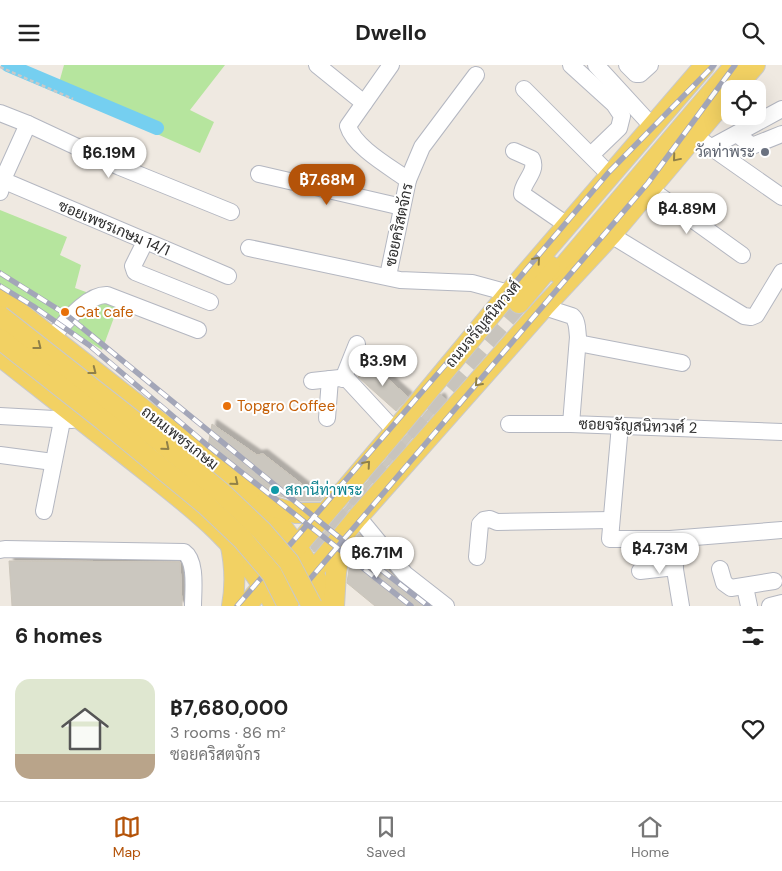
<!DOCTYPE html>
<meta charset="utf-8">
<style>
:root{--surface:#fff;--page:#f2f2f2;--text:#222;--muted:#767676;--line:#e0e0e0;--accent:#b45309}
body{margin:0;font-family:"DM Sans",Sarabun,sans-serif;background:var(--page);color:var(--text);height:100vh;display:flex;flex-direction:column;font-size:19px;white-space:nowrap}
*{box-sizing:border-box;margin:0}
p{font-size:16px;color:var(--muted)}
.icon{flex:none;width:28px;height:28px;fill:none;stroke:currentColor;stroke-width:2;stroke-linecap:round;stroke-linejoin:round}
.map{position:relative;height:541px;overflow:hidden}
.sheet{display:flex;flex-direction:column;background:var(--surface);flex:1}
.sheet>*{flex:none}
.buttons{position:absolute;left:721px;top:15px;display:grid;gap:10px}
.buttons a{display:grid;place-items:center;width:45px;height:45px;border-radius:10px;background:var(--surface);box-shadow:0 5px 20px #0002;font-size:25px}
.price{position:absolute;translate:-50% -42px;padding:0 11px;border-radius:18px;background:#fff;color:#222;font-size:16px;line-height:32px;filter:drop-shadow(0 1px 2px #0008)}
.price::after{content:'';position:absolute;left:50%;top:30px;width:15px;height:11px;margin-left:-8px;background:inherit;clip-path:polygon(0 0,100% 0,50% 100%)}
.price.active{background:var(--accent);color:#fff}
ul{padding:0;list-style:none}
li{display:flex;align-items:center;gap:15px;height:125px;padding:0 15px}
li span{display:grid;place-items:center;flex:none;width:140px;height:100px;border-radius:15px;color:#555}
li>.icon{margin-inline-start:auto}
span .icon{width:60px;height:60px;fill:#fffc;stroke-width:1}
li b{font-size:21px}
h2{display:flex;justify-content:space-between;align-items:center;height:60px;padding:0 15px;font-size:21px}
header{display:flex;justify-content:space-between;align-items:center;height:65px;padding:0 15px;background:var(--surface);font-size:22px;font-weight:700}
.tabs{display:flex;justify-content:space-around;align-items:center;height:70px;border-top:1px solid var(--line);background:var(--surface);font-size:14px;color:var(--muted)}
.tabs a{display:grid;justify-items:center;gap:2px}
.tabs .active{color:var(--accent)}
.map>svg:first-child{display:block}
.green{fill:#b6e59e}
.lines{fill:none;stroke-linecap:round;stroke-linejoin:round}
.canal{stroke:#75cff0;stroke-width:14}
.building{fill:#cbc7bf;stroke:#cbc5ba;filter:url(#shadow)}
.major-tunnel{stroke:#c8c4bd;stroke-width:20;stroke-dasharray:20 10;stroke-linecap:butt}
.minor-casing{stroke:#b4b7c1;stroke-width:18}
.major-casing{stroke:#c9c9c9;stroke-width:22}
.path{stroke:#c9c9c9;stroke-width:2.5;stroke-dasharray:4 2.5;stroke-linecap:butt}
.minor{stroke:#fff;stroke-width:16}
.major{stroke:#f2d163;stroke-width:20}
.rail-casing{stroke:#a3a6b8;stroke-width:5.5}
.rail{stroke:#fff;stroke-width:4;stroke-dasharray:11;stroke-linecap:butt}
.major-bridge-casing{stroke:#c9c9c9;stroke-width:22;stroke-linecap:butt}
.major-bridge{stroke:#f2d163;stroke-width:20}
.oneway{stroke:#908048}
.worship-dot{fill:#6b7280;stroke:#fff;stroke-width:2}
.food-dot{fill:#e8710a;stroke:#fff;stroke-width:2}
.culture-dot{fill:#0f9aa8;stroke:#fff;stroke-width:2}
.labels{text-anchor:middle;stroke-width:4;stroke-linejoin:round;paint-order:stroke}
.worship-label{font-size:15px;fill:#5b616d;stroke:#fff;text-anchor:end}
.street-label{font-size:15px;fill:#2e2e2e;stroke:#fff}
.food-label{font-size:15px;fill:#c56008;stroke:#fff;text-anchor:start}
.culture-label{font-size:15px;fill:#0d838f;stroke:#fff;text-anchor:start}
</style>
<header><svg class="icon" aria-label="menu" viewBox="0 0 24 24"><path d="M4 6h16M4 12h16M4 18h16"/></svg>Dwello<svg class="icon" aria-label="search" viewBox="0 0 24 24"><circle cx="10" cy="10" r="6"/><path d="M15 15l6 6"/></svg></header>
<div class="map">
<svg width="782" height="541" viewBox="0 0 782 541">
<defs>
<filter id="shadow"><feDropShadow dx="4.5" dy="-4.5" stdDeviation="1" flood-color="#0004"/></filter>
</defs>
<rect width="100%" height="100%" fill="#efe9e1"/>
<g class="green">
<path d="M64 0H225L190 45 214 57 200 88 57 25Z"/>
<path d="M0 145 67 172 60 190 81 200 75 223 119 239 102 285 0 220Z"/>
</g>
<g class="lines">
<path class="canal" d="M8 0 157 63"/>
</g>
<g class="building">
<path d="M370 298 408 332 396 346 358 312Z"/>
<path d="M438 333H441L443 338 349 444 314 487 311 483Z"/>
<path d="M212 359 257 390 263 389 321 434 330 424 320 436H297L270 428 208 380Z"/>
<path d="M359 469 397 516 430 541H375L347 518 353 476Z"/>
<path d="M9 496 180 497 182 541H12Z"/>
</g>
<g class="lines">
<g class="major-tunnel">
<path d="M407 366 519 238"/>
<path d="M295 509 426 359"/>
</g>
<g class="minor-casing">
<g id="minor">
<path d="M317 0 364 38"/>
<path d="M391 0 348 61C354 82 390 102 408 115"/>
<path d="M571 0 614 39 622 51 619 63 591 90"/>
<path d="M596 0 652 61"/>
<path d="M627 0 636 9H640L650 0"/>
<path d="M524 24 610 110"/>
<path d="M0 48 28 59 120 102 231 147"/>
<path d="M737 69 752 81 782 69"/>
<path d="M695 71 782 132"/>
<path d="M712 82 782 44"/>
<path d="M514 86 532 94C538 107 522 117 522 129L567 160"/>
<path d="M259 109 402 142"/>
<path d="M0 114 228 211"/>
<path d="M650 124 742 190"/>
<path d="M0 127 4 112 28 59"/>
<path d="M611 170 744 251 751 252 756 250 782 207"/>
<path d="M145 177 133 201 135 207 210 237"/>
<path d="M249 183 400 215 472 218 509 228"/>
<path d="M388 211 408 115 422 82 476 10"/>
<path d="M544 242 572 251C578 256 577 265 578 272L571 359 782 367"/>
<path d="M51 273C64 259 87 229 107 230L198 265"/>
<path d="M578 278 682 298"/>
<path d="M343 314 357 279"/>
<path d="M312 316 340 313 347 314 395 366"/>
<path d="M0 351 72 355"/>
<path d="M327 353 330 314"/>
<path d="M509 359H571"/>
<path d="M620 360 610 474H670L782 465"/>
<path d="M0 390 53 397"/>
<path d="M44 446 62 356"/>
<path d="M358 452 405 509 446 541"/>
<path d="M670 474 681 541"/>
<path d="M0 485 5 484 184 487C197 496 193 526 193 541"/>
<path d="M477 492 480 459 484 455 490 454 497 457 611 455"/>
<path d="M720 504 724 518 731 523 774 516"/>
<path d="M640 506 675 502"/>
<path d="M745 522 749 541"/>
<path d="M770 541 782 538"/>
</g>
</g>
<g class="major-casing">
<g id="major">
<path d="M734 24 755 0"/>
<path d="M558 208 735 0"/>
<path d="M0 232 264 439C292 474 312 500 329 541"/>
<path d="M519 238 550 201"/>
<path d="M0 291C42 324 84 357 126 390 184 436 239 474 275 541"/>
<path d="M264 439 295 448H323"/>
<path d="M230 477C235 499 236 519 232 541"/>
<path d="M291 533 358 452 544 242 611 170 730 29"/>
<path d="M246 541 395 366 509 228 705 0"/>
<path d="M334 541 336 508 342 472"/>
</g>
</g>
<path class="path" d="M0 2 73 34"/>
<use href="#minor" class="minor"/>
<use href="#major" class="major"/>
<g class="rail-casing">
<g id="rail">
<path d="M0 208 64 248 335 469 428 541"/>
<path d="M0 221 33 241 89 280 207 380 411 541"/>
<path d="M237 541 453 291 609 107 714 0"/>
<path d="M287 541 648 118 735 0"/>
</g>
</g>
<use href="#rail" class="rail"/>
<g class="major-bridge-casing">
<g id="major-bridge">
<path d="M0 251 162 378 223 429 262 466 289 497 312 541"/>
<path d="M0 274 103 355 206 440 243 475 272 509 288 541"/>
</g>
</g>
<use href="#major-bridge" class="major-bridge"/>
</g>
<defs><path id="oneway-chevron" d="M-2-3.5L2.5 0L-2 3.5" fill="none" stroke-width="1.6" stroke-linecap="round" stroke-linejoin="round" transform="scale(1.25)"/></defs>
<g class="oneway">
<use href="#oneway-chevron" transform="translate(676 93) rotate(130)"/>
<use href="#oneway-chevron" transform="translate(537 195) rotate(-49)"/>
<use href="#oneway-chevron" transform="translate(38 281) rotate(38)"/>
<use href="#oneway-chevron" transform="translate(93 306) rotate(38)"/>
<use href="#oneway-chevron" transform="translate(478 318) rotate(132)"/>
<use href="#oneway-chevron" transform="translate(166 382) rotate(40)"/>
<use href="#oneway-chevron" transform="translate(367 399) rotate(-49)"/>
<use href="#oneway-chevron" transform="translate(235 417) rotate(39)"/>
</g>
<circle class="worship-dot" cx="765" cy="87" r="5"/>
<g class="food-dot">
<circle cx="65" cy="247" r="5"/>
<circle cx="227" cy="341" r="5"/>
</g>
<circle class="culture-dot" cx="275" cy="425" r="5"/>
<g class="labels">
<g class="worship-label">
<text x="755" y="92">วัดท่าพระ</text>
</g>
<g class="street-label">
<text transform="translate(399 160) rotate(-78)" y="5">ซอยคริสตจักร</text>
<text transform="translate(114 163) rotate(23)" y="5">ซอยเพชรเกษม 14/1</text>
<text transform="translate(483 259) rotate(-50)" y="5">ถนนจรัญสนิทวงศ์</text>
<text transform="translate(638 361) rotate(2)" y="5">ซอยจรัญสนิทวงศ์ 2</text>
<text transform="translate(180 373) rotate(38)" y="5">ถนนเพชรเกษม</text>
</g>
<g class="food-label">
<text x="75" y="252">Cat cafe</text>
<text x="237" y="346">Topgro Coffee</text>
</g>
<g class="culture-label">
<text x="285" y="430">สถานีท่าพระ</text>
</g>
</g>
</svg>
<div class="buttons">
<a><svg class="icon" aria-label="locate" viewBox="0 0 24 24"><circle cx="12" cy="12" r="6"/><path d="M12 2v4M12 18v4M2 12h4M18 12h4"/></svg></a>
</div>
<b class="price" style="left:109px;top:114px">฿6.19M</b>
<b class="price active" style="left:327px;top:141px">฿7.68M</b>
<b class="price" style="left:687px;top:170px">฿4.89M</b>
<b class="price" style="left:383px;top:322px">฿3.9M</b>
<b class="price" style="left:660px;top:510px">฿4.73M</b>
<b class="price" style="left:377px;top:514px">฿6.71M</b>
</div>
<section class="sheet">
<h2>6 homes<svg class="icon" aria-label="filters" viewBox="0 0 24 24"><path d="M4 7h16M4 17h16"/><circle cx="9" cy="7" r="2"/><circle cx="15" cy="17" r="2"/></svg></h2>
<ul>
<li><span style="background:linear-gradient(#dfe7d0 75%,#b9a48a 0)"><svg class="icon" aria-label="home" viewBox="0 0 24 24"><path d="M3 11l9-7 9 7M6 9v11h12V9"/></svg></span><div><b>฿7,680,000</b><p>3 rooms · 86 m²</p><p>ซอยคริสตจักร</p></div><svg class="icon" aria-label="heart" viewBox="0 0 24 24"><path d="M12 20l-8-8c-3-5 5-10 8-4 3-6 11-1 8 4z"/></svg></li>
</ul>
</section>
<nav class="tabs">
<a class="active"><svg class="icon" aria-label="map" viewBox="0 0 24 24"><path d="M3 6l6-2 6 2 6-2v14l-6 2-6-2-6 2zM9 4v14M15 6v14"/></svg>Map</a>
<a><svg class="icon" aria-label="saved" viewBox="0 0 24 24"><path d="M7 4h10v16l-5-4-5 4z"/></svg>Saved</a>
<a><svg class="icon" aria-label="home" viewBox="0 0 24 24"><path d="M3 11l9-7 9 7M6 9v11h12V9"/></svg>Home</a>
</nav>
